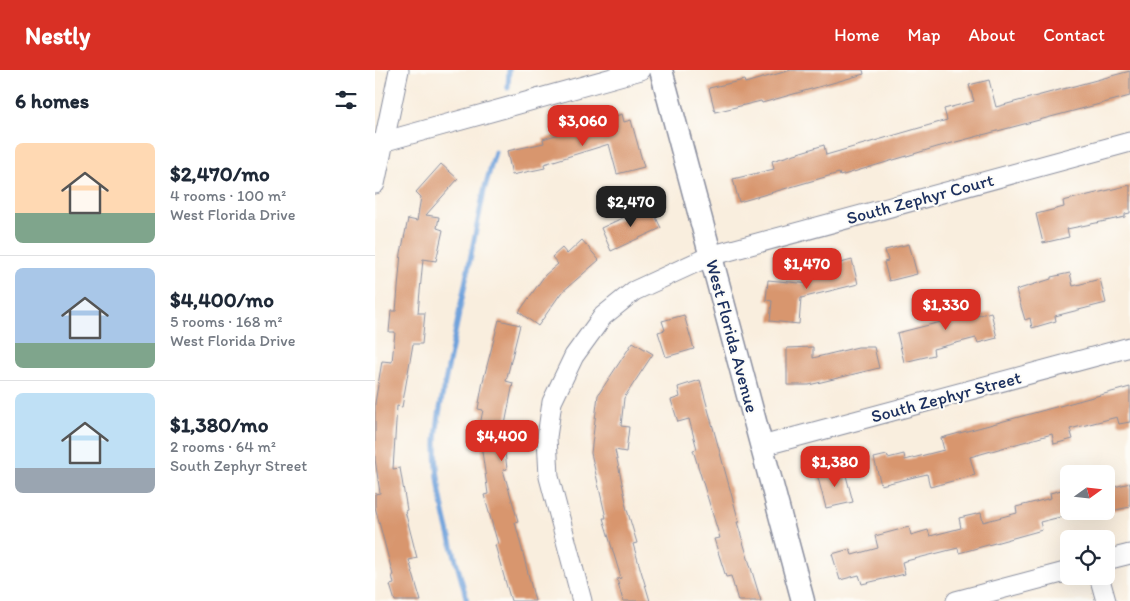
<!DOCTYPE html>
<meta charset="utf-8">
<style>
:root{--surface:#fff;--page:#f2f2f3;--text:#1f2937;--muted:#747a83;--line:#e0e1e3;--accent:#d93025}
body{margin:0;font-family:Itim,sans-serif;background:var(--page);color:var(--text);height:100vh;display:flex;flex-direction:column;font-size:19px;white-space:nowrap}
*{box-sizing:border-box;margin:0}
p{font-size:16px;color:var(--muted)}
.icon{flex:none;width:28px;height:28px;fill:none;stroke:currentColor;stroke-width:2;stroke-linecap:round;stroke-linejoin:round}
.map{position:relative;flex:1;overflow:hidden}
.sheet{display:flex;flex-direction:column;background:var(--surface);width:375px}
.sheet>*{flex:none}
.needle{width:32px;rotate:75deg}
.controls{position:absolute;left:685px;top:395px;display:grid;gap:10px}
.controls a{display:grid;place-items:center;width:55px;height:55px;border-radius:8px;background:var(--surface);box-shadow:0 5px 20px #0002;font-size:25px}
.price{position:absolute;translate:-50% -42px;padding:0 11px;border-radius:10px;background:var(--accent);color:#fff;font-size:16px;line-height:32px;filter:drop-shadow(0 1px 2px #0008)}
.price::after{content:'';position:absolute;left:50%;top:30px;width:15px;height:11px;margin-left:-8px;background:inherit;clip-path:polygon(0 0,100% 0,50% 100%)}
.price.on{background:#222;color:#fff}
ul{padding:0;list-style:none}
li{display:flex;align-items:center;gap:15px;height:125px;padding:0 15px}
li+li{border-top:1px solid var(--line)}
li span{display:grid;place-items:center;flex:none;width:140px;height:100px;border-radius:8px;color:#555}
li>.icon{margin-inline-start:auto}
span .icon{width:60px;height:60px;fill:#fffc;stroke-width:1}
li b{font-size:21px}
h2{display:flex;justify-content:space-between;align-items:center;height:60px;padding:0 15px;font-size:21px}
header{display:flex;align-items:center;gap:30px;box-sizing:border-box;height:70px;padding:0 25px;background:var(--accent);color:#fff}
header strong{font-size:24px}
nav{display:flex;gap:28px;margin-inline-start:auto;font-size:18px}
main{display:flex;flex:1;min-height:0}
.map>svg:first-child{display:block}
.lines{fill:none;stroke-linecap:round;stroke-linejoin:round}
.stream{stroke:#6fa2db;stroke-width:5}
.building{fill:#d8966e}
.minor-casing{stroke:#8a8e9e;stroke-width:21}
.tertiary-casing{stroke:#8a8e9e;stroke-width:25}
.minor{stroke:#fff;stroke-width:19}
.tertiary{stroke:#fff;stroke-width:22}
.labels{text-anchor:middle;stroke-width:4;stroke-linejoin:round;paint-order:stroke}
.street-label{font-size:18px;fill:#1b2f5e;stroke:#fdfcf7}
</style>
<header>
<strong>Nestly</strong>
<nav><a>Home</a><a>Map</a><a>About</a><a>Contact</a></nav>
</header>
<main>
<section class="sheet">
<h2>6 homes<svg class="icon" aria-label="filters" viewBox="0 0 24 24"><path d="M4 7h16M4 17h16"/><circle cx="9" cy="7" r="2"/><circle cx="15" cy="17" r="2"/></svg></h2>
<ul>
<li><span style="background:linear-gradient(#ffd9b3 70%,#7fa58c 0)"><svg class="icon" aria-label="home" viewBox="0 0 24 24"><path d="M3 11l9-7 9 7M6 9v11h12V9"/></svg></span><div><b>$2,470/mo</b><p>4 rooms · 100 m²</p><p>West Florida Drive</p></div></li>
<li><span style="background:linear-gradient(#a9c7e8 75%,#7fa58c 0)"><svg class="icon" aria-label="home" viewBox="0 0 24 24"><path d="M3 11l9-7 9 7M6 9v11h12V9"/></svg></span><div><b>$4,400/mo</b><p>5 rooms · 168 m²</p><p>West Florida Drive</p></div></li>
<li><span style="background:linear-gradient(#bfe0f5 75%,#9aa5b1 0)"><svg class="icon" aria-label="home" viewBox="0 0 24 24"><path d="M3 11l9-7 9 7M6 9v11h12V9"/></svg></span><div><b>$1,380/mo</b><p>2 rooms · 64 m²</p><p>South Zephyr Street</p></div></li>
</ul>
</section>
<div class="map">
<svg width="755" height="531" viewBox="0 0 755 531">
<rect width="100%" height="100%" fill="#fdfcf7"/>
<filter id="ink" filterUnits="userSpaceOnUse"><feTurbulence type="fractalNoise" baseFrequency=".02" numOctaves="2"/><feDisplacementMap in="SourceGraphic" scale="10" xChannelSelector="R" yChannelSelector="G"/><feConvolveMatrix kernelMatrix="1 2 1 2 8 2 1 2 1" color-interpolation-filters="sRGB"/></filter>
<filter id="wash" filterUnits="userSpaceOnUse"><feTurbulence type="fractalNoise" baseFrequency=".0096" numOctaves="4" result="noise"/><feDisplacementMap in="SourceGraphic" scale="20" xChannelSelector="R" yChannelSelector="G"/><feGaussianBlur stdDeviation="1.12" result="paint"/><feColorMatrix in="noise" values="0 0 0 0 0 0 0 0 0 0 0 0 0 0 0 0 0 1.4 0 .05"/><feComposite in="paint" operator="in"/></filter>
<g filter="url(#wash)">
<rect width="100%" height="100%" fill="#f9eede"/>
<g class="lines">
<g class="stream">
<path d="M133 18 134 0"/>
<path d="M92 531C79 480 61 429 61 376 61 357 65 339 68 322L109 121 120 82"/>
</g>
</g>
<g id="blocks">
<g class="building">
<path d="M416 0H488L489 4 387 33 386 31 340 42 334 18 369 10 370 13Z"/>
<path d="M755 1V26L562 77 465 106 464 103 364 132 358 109 399 99 397 91 449 75 451 85 572 50 569 39 599 31 594 15 614 10 621 37Z"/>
<path d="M247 44 249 52 256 50 269 97 242 104 234 74 169 94 170 98 137 105 132 81 169 73 168 69Z"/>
<path d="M66 94 83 109 51 145 64 147 62 158 68 160 61 191 48 189 43 243H50L47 274H38L27 337 22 336 18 399 25 398 32 440 30 441 42 488 34 490 46 531H20L15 515 19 514 17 505H18L0 437V424L5 423 0 389V333L7 291 17 292 20 262H14L16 241H21L26 183 33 149 42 151 46 127 41 122Z"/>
<path d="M755 115V143L750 144V147L692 159 694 167 668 173 661 144 689 137 688 131Z"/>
<path d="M275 135 286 158 236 181 226 158Z"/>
<path d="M207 170 224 190 186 223 163 256 144 242 170 205 183 194 177 187 187 178 192 184Z"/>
<path d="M534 174 542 204 514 211 509 192 513 191 510 180Z"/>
<path d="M477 190 483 214 426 228 424 254 395 251 397 231 391 230 393 210 435 214 432 202Z"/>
<path d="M695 203 698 216 725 209 731 233 680 246 681 251 657 258 655 248 650 250 641 220 676 209V207Z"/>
<path d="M581 224 587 250 616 242 622 268 603 273 601 268 558 279 559 285 529 292 522 263 566 252 560 229Z"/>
<path d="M309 245 319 279 291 287 283 262 290 260 287 251Z"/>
<path d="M124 250 145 255 131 311 138 313 128 365 132 399 128 400 143 451 140 452 160 531H136L120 475 123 474 109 425 113 424 104 360 108 340 103 339 108 311Z"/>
<path d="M258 272 278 284 249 328 246 356 254 357 251 382 240 380 251 432 250 433 262 473 258 474 275 531H248L242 509 246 508 228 448H231L216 383 223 325Z"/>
<path d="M438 277V288L483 277H499L504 298 434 315H412V278Z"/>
<path d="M325 310 364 452H362L386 531H363L356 506 351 507 339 469 345 468 318 380 322 379 314 349 303 352 296 330 305 327 303 317Z"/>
<path d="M755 317V352L744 354 742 347 695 359 698 369 679 374 677 364 595 387 600 405 555 417 552 404 506 415 499 388 512 385 513 388 529 384 530 390 569 380 566 368Z"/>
<path d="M469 398 478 432 451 438 442 404Z"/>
<path d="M755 413V437L731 442V419Z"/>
<path d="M694 418V445L665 452 667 460 584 483 583 478 527 492 530 504 487 514 484 505 465 510 457 484 475 479 477 485 503 478 500 466 534 457 536 465 553 460 555 466 586 458 584 448 606 443 608 452 642 443 641 437 676 428 675 423Z"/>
</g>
</g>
</g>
<g filter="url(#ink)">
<use href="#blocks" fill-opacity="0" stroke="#8a8e9e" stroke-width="1"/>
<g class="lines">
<g class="minor-casing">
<g id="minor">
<path d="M0 74 266 0"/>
<path d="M0 114 24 0"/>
<path d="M387 376 755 277"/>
<path d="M731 490 755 484"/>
<path d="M724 506 731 531"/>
<path d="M207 531 174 407 172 367 177 332 199 286 228 246 259 221 335 186 755 72"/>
<path d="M581 531 694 501"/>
</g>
</g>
<g class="tertiary-casing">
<path id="tertiary" d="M286 0 428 531"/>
</g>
<use href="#minor" class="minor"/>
<use href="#tertiary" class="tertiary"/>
</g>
</g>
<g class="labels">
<g class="street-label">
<text transform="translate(545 129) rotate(-15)" y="6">South Zephyr Court</text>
<text transform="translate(357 266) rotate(75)" y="6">West Florida Avenue</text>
<text transform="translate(571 327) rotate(-15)" y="6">South Zephyr Street</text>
</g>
</g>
</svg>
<div class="controls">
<a><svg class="needle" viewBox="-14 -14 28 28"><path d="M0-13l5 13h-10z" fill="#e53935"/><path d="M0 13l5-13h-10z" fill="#747a83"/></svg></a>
<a><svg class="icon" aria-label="locate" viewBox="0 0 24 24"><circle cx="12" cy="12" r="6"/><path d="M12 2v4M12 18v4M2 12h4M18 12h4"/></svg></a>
</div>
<b class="price" style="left:208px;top:77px">$3,060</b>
<b class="price on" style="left:256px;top:158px">$2,470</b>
<b class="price" style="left:432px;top:220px">$1,470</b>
<b class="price" style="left:571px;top:261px">$1,330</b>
<b class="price" style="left:127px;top:392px">$4,400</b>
<b class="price" style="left:460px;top:418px">$1,380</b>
</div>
</main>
